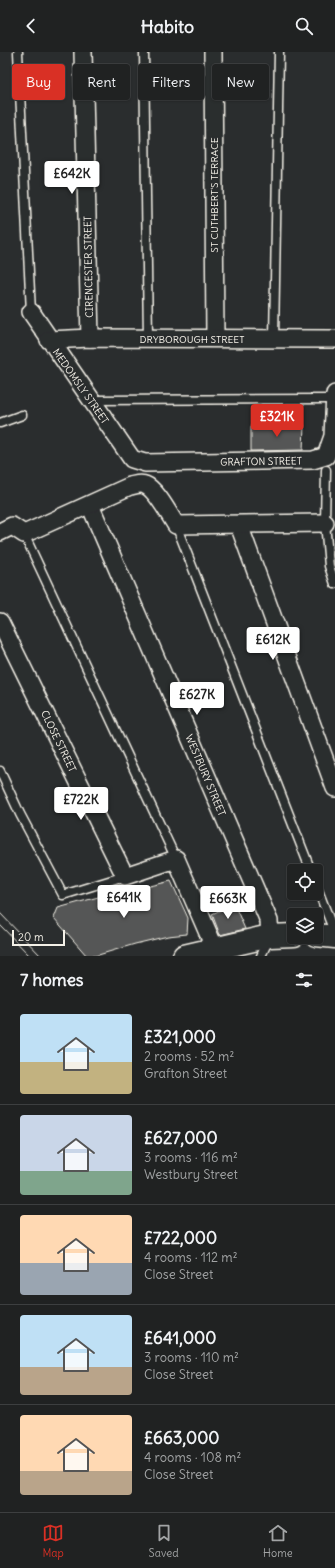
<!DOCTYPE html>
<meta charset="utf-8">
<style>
:root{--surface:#202222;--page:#282a2a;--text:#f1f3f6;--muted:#a2a4a5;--line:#3d3f40;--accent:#d93025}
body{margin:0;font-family:Delius,sans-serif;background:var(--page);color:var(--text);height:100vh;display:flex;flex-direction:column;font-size:15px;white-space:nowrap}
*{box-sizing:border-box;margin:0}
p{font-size:13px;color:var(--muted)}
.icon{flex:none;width:22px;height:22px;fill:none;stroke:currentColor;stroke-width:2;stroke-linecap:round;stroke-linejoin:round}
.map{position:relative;height:904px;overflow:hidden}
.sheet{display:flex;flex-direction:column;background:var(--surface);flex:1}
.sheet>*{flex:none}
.banner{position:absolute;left:12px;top:12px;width:311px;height:36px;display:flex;gap:8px}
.buttons{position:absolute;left:287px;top:812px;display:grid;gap:8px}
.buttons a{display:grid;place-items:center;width:36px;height:36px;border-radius:4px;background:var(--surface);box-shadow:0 1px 3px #0004,0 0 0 1px var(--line);font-size:20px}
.scale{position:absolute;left:12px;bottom:10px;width:53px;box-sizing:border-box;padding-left:4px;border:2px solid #f4f1e8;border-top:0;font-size:11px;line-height:14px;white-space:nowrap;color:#f4f1e8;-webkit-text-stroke:3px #2a2d2e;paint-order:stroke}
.price{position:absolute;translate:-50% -34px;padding:0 9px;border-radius:4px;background:#fff;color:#222;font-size:13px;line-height:26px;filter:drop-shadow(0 1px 2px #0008)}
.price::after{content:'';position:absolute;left:50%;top:24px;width:12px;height:9px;margin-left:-6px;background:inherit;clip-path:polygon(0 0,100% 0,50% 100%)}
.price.on{background:var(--accent);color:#fff}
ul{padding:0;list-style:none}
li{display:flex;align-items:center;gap:12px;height:100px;padding:0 20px}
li+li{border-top:1px solid var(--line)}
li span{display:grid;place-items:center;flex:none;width:112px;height:80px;border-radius:4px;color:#555}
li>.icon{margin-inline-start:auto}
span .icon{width:48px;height:48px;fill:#fffc;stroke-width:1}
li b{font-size:17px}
h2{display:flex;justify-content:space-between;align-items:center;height:48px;padding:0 20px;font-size:17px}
.tag{padding:0 14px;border-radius:4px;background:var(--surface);box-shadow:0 1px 3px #0004,0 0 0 1px var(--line);font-size:14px;line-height:36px}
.tag.on{background:var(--accent);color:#fff}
header{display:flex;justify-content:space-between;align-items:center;height:52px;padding:0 20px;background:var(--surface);font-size:18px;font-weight:700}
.tab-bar{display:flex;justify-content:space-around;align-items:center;height:56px;border-top:1px solid var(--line);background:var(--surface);font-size:11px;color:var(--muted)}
.tab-bar a{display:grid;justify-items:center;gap:2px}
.tab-bar .on{color:var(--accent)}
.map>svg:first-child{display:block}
.building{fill:#555756;stroke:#f4f1e8}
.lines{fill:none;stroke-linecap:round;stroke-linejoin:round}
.lane-casing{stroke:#f4f1e8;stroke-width:11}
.street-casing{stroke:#f4f1e8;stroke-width:20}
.secondary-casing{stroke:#f4f1e8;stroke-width:25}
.lane{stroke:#2a2d2e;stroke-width:8}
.street{stroke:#2a2d2e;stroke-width:17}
.secondary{stroke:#2a2d2e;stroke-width:22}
.tram{stroke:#f4f1e8;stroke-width:1}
.labels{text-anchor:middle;stroke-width:3.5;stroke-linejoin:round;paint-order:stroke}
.street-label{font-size:10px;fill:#f4f1e8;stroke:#2a2d2e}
</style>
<header><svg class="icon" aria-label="back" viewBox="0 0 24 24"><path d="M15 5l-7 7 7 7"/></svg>Habito<svg class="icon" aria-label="search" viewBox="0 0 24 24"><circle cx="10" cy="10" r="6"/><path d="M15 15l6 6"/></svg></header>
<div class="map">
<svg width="335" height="904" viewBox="0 0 335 904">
<rect width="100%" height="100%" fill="#2a2d2e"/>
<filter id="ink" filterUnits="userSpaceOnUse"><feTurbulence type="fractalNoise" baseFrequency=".025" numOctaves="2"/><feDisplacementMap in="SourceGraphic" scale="8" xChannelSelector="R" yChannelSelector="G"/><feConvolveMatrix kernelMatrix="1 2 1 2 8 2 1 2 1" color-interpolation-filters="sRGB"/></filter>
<g filter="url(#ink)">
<g class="building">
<path d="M304 373 303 398 251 399V374Z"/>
<path d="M171 829 188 866 187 882 168 884 135 892 95 904H87L54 866 58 856 113 841 146 835Z"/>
<path d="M234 852 245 877 220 883 212 862Z"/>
</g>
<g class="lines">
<g class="lane-casing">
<g id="lane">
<path d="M18 0 31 260"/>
<path d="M144 0 148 286"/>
<path d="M274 287 279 0"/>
<path d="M92 348 335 347"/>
<path d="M0 371 22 363"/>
<path d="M326 418 325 471 329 514 335 532"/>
<path d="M176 473 311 819"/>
<path d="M24 482 176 807"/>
<path d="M0 719 20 762 63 843 125 824"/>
<path d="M316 833 335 882"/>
<path d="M261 904 269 887"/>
</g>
</g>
<g class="street-casing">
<g id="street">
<path d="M83 0 90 286"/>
<path d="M213 0 215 286"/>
<path d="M31 260 132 407 145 411 313 408 326 404 333 384 335 342"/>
<path d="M49 288 90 286 335 287"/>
<path d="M90 453 269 869 270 884"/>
<path d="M239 473 335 736"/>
<path d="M0 480 12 474 24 482 130 434C135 433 141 431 145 433 156 437 170 464 176 473L325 471"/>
<path d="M0 570 125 824 176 807 215 897"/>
</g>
</g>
<g class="secondary-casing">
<g id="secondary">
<path d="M316 883 335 885"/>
<path d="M184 904 270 884 294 883"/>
</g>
</g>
<use href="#lane" class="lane"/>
<use href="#street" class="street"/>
<use href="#secondary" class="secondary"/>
<g class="tram">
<path d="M0 861 41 904"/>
<path d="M0 873 30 904"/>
</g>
</g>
</g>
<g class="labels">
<g class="street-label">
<text transform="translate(214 143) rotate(-90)" y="4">ST CUTHBERT'S TERRACE</text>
<text transform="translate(88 215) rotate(-91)" y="4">CIRENCESTER STREET</text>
<text x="192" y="291">DRYBOROUGH STREET</text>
<text transform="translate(81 334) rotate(55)" y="4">MEDOMSLY STREET</text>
<text transform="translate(261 409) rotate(-1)" y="4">GRAFTON STREET</text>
<text transform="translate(59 689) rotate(64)" y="4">CLOSE STREET</text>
<text transform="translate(206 723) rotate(67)" y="4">WESTBURY STREET</text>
</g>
</g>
</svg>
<div class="buttons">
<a><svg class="icon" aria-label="locate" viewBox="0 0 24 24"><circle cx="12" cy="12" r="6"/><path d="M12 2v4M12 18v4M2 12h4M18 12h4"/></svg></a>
<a><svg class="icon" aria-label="layers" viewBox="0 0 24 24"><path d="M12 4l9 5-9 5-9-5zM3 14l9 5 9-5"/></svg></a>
</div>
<div class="scale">20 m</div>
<b class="price" style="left:72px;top:143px">£642K</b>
<b class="price on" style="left:277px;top:386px">£321K</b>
<b class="price" style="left:273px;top:609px">£612K</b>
<b class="price" style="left:197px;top:664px">£627K</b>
<b class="price" style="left:81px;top:769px">£722K</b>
<b class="price" style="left:124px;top:867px">£641K</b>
<b class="price" style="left:228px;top:868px">£663K</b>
<div class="banner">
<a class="tag on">Buy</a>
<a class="tag">Rent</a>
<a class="tag">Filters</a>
<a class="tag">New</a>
</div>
</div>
<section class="sheet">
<h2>7 homes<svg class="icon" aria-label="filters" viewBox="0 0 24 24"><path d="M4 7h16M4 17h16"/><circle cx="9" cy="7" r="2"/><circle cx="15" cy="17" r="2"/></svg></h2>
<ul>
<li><span style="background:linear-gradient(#bfe0f5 60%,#c2b280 0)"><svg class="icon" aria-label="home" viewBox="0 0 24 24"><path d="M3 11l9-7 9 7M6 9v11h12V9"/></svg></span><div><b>£321,000</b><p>2 rooms · 52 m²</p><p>Grafton Street</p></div></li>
<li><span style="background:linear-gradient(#c9d6e8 70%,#7fa58c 0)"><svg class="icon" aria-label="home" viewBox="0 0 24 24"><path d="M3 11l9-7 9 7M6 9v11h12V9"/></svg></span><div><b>£627,000</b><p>3 rooms · 116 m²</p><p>Westbury Street</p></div></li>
<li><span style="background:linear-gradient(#ffd9b3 60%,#9aa5b1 0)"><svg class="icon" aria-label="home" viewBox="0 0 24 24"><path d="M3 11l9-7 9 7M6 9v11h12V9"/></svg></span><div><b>£722,000</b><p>4 rooms · 112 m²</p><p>Close Street</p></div></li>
<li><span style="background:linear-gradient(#bfe0f5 65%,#b9a48a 0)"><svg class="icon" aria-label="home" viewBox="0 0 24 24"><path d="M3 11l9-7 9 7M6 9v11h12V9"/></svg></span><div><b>£641,000</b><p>3 rooms · 110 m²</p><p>Close Street</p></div></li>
<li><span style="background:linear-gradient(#ffd9b3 70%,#b9a48a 0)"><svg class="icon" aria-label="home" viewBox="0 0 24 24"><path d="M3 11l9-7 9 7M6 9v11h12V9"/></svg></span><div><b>£663,000</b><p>4 rooms · 108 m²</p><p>Close Street</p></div></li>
</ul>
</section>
<nav class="tab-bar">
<a class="on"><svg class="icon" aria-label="map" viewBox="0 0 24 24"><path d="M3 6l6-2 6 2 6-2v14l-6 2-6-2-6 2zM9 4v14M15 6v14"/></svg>Map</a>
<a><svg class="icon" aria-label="saved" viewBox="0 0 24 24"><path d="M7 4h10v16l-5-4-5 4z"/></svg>Saved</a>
<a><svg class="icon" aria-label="home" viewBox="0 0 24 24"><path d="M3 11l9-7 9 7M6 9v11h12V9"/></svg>Home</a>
</nav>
